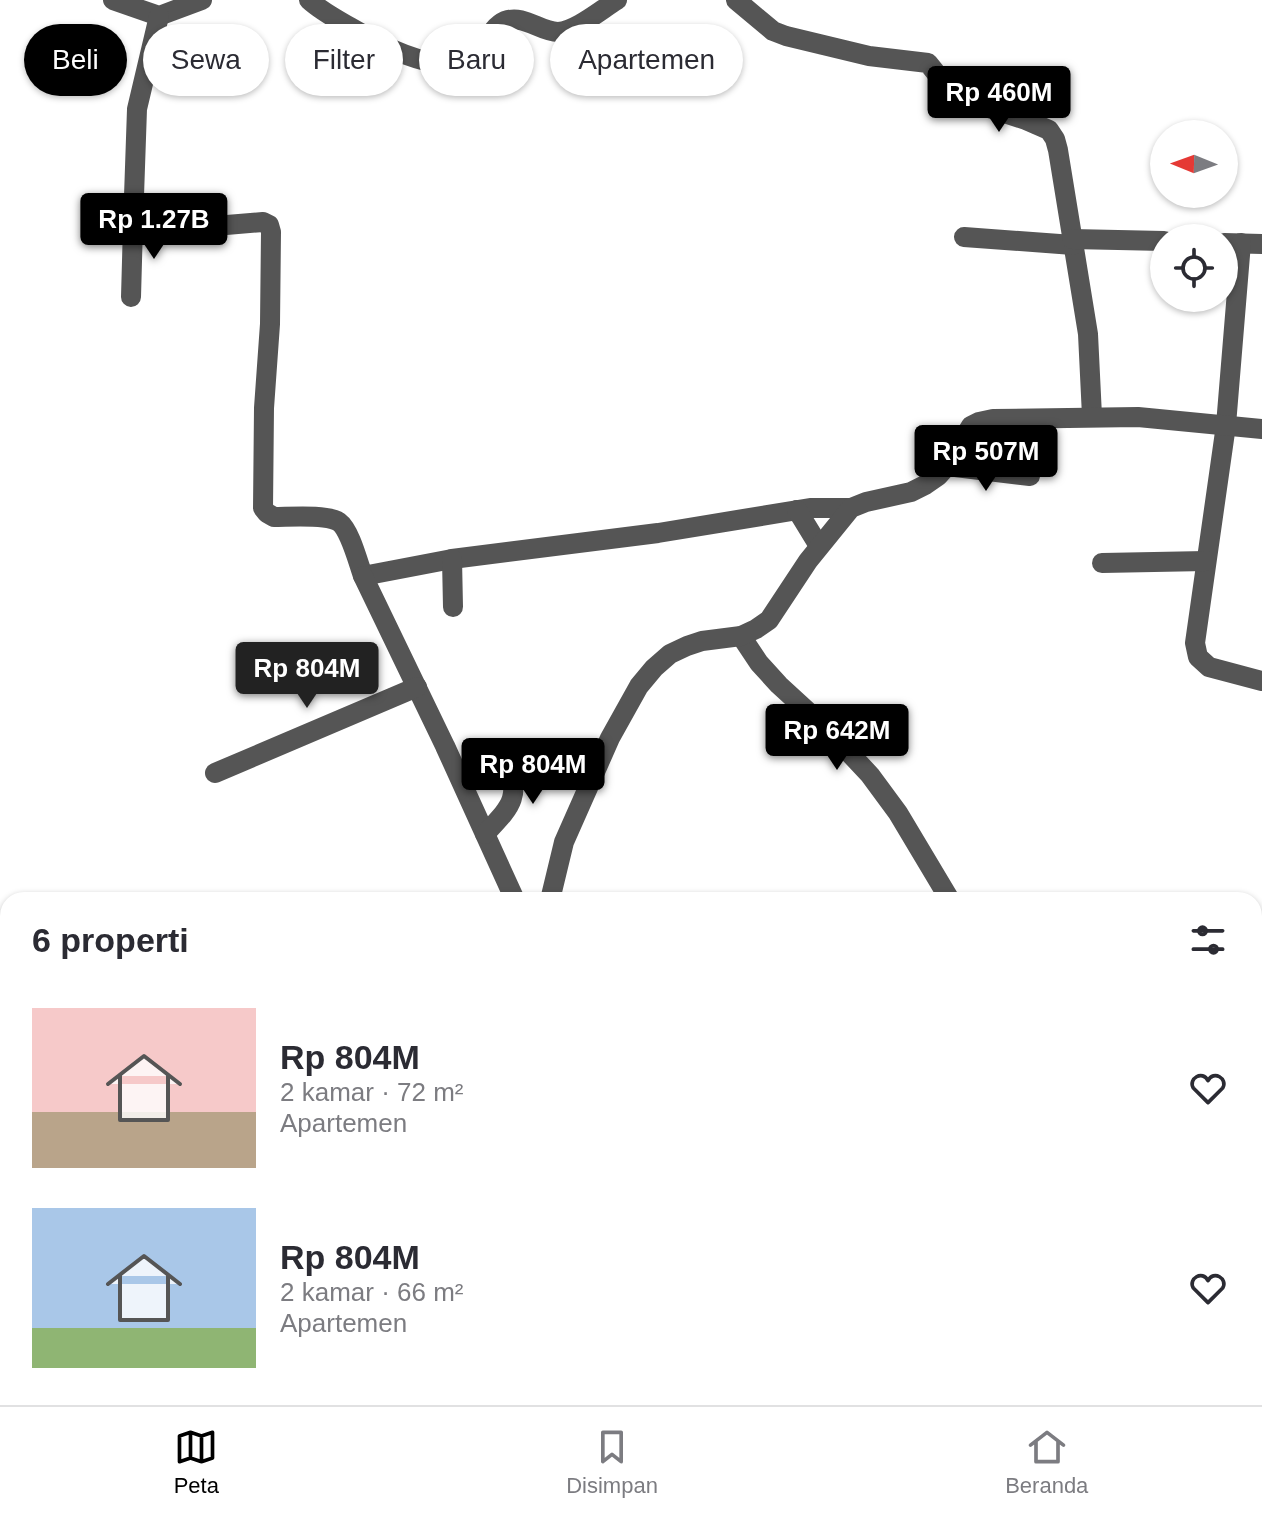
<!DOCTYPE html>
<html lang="id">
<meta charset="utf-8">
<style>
:root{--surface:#fff;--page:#f7f7f7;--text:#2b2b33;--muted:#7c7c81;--line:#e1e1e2;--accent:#000}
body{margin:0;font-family:Helvetica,sans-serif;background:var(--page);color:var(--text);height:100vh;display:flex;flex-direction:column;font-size:30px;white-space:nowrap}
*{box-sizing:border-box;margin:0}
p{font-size:26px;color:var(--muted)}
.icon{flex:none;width:44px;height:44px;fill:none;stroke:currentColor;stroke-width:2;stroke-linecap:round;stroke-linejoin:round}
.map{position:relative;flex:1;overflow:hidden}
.sheet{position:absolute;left:0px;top:892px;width:1262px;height:514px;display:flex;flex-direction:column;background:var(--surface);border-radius:24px 24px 0 0;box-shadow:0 2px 6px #0004}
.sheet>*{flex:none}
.hud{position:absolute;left:24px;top:24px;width:800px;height:72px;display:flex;gap:16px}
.needle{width:52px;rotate:271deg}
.buttons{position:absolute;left:1150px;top:120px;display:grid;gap:16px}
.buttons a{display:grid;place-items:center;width:88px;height:88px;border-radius:50%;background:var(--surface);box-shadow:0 2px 6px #0004;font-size:40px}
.price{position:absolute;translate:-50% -68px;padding:0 18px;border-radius:8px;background:var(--accent);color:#fff;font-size:26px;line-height:52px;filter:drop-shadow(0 2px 4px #0008)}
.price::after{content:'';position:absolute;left:50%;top:48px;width:24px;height:18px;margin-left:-12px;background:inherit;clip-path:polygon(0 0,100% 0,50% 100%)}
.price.active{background:#222;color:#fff}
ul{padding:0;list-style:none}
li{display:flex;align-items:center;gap:24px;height:200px;padding:0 32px}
li span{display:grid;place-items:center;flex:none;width:224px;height:160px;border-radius:0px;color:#555}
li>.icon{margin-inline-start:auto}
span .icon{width:96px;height:96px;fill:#fffc;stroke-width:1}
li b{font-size:34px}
h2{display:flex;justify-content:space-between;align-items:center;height:96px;padding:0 32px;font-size:34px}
.pill{padding:0 28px;border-radius:36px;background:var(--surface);box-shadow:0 2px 6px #0004;font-size:28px;line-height:72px}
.pill.active{background:var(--accent);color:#fff}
.dock{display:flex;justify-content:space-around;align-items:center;height:112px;border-top:2px solid var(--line);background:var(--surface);font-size:22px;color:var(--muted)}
.dock a{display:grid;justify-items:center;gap:4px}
.dock .active{color:var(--accent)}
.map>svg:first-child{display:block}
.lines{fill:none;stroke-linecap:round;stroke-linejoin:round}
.minor{stroke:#555;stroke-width:20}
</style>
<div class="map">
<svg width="1262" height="1405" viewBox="0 0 1262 1405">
<rect width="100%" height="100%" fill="#fff"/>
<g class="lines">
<g class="minor">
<path d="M113 0 159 16 202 0"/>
<path d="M309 0C321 11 336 19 350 27 379 44 406 58 439 64 447 66 456 68 463 65 482 58 487 29 505 21 524 14 540 32 558 32 576 31 602 9 617 0"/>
<path d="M736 0 773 31 786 36 869 56 928 63 948 88 960 97 986 107 1026 120 1049 130 1055 139 1058 150 1088 334 1092 416"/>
<path d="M159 16 137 109 133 225 191 228 263 222 269 225 271 232 270 324 264 408 263 508 267 513 274 517C290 517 327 514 339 522 350 530 358 562 363 576L452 559 658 533 810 508H851"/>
<path d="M964 237 1073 245"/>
<path d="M1072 239 1164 241"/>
<path d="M1224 243 1262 244"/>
<path d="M1241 243 1226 425 1195 643 1198 657 1209 667 1262 681"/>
<path d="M131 297 133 225"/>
<path d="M947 466 1030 476"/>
<path d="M797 510 819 546"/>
<path d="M452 559 453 607"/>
<path d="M1102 563 1206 561"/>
<path d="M363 576 445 746 515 900"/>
<path d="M741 636 759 663 779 685 827 729 870 775 898 813 950 900"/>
<path d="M215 773 417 687"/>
<path d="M485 834C513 804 519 800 509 758"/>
<path d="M550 900 564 842 610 738 639 686 654 668 670 654 687 646 702 641 741 636 756 629 769 620 808 561 851 508 866 502 911 492 925 485 938 476 947 466 971 426 979 422 993 419 1138 417 1262 429"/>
<path d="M1254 977 1262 975"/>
<path d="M0 1137 8 1154"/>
<path d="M0 1224 8 1218"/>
<path d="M1254 1282 1262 1281"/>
<path d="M0 1355 5 1302"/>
<path d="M570 1398V1405"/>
<path d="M990 1398V1405"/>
<path d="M442 1405 448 1398"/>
<path d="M735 1405V1398"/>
<path d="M1043 1405V1398"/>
</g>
</g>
</svg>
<div class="buttons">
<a><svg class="needle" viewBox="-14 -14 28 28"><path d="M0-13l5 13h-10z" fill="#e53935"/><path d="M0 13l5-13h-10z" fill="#7c7c81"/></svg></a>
<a><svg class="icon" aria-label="locate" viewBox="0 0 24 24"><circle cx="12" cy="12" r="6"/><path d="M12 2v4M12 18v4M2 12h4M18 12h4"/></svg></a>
</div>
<b class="price" style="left:999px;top:134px">Rp 460M</b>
<b class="price" style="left:154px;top:261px">Rp 1.27B</b>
<b class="price" style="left:986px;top:493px">Rp 507M</b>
<b class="price active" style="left:307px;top:710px">Rp 804M</b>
<b class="price" style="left:837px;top:772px">Rp 642M</b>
<b class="price" style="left:533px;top:806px">Rp 804M</b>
<div class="hud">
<a class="pill active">Beli</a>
<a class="pill">Sewa</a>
<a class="pill">Filter</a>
<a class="pill">Baru</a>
<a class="pill">Apartemen</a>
</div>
<section class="sheet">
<h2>6 properti<svg class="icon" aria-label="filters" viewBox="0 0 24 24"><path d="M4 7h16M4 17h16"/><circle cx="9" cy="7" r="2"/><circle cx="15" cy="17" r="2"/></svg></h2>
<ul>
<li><span style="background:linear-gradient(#f6c9c9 65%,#b9a48a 0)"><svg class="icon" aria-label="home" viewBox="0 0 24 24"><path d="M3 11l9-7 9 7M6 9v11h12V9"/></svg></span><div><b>Rp 804M</b><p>2 kamar · 72 m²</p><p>Apartemen</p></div><svg class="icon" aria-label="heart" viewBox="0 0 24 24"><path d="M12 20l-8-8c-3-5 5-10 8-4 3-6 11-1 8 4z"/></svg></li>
<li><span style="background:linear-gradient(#a9c7e8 75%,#8fb573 0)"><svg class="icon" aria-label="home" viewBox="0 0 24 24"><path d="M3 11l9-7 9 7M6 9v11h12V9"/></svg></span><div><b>Rp 804M</b><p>2 kamar · 66 m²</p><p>Apartemen</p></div><svg class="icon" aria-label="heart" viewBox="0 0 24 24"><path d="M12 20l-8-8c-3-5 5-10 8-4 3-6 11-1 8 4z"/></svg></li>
</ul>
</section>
</div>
<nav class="dock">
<a class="active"><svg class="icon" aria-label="map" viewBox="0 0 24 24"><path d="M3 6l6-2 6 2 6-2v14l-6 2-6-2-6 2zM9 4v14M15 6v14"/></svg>Peta</a>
<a><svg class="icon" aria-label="saved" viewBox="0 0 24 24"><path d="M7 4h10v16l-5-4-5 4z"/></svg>Disimpan</a>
<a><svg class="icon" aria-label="home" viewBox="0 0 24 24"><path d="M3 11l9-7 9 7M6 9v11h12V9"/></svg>Beranda</a>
</nav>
